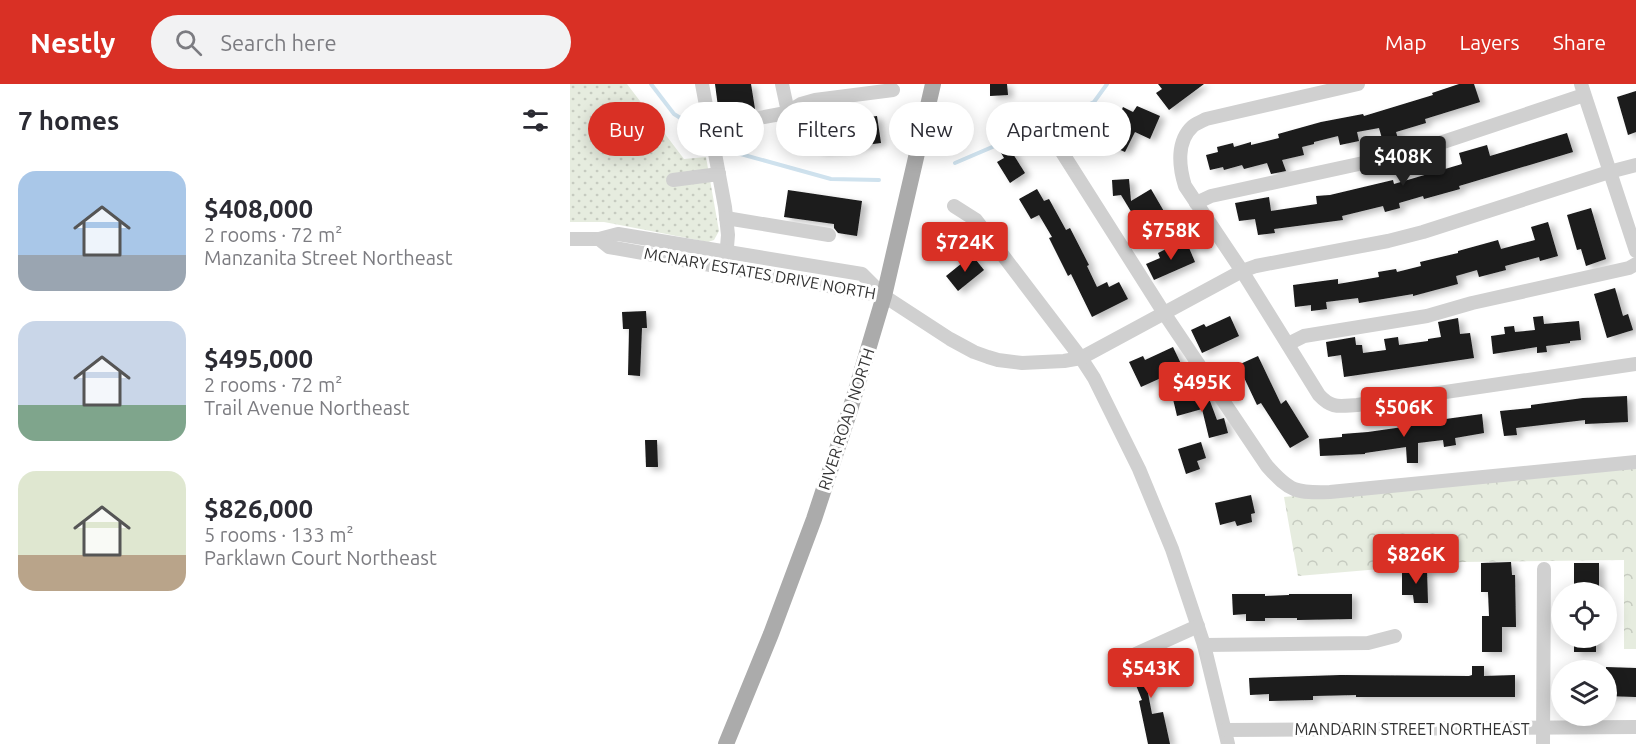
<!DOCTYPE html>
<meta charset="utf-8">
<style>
:root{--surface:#fff;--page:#f2f2f3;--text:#2b2b33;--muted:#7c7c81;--accent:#d93025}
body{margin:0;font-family:Ubuntu,sans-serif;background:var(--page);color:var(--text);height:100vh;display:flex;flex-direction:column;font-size:22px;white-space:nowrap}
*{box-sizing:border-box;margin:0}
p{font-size:20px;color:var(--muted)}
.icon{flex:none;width:33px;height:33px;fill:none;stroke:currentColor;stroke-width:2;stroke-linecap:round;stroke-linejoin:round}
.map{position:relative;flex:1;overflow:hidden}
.panel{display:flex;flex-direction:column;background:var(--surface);width:570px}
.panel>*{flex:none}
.hud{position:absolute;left:18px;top:18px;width:570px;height:54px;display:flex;gap:12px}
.fabs{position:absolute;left:981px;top:498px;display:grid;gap:12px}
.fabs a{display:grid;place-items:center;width:66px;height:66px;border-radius:50%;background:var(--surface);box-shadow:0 3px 15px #0003;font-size:30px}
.price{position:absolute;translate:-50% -51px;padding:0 14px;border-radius:6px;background:var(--accent);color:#fff;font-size:20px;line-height:39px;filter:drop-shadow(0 2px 3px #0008)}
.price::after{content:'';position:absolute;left:50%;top:36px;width:18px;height:14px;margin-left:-9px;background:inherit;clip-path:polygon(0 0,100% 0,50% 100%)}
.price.current{background:#222;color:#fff}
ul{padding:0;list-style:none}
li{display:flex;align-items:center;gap:18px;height:150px;padding:0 18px}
li span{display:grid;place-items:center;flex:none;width:168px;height:120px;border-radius:18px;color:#555}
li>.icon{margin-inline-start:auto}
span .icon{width:72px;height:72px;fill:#fffc;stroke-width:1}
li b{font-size:26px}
h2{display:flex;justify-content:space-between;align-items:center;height:72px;padding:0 18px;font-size:26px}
.pill{padding:0 21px;border-radius:27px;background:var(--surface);box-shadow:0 3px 15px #0003;font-size:21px;line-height:54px}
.pill.current{background:var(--accent);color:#fff}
header{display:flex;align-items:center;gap:36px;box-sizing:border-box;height:84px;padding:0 30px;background:var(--accent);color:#fff}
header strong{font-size:28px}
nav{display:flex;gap:33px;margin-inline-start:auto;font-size:21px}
.search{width:420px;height:54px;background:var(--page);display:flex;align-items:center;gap:15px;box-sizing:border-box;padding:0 21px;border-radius:33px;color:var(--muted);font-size:22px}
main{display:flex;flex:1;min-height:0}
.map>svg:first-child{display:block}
.grass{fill:url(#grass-dots)}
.forest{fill:url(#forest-crowns)}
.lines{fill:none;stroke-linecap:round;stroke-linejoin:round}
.stream{stroke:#cfe2ee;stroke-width:4}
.building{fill:#1a1a1a;filter:url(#shadow)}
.minor{stroke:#d0d0d0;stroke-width:14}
.major{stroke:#ababab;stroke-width:16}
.labels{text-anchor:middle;stroke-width:6;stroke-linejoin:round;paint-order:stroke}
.street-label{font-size:16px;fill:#333;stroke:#fff}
</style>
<header>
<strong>Nestly</strong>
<div class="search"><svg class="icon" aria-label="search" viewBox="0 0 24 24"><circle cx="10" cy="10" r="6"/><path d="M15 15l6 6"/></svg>Search here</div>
<nav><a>Map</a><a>Layers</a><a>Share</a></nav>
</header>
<main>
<section class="panel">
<h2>7 homes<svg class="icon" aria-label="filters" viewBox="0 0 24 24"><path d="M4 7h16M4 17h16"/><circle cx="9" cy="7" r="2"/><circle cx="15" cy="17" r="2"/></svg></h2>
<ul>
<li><span style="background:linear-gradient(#a9c7e8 70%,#9aa5b1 0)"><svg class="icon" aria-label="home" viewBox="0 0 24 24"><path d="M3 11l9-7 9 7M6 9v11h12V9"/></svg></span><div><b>$408,000</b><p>2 rooms · 72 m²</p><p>Manzanita Street Northeast</p></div></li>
<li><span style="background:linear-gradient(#c9d6e8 70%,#7fa58c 0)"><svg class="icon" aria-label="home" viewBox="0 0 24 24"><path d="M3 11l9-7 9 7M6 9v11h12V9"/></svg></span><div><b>$495,000</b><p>2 rooms · 72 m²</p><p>Trail Avenue Northeast</p></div></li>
<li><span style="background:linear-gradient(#dfe7d0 70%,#b9a48a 0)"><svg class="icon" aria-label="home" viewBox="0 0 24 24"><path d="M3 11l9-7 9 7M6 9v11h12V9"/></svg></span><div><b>$826,000</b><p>5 rooms · 133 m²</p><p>Parklawn Court Northeast</p></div></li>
</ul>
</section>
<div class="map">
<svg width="1066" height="660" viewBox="0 0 1066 660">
<defs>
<pattern id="grass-dots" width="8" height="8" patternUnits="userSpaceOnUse" patternTransform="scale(1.5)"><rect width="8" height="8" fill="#e6ecdf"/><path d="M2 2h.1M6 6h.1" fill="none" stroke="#c6cbc0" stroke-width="1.8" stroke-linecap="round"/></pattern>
<pattern id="forest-crowns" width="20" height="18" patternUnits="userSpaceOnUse" patternTransform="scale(1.5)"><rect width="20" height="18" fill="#e6ecdf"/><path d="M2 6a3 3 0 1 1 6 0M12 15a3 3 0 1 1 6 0" fill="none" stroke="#c6cbc0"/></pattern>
<filter id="shadow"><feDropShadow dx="5.5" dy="3" stdDeviation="3" flood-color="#0004"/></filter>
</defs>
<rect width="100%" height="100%" fill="#fff"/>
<path class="grass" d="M0 0H57L114 75 136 73 149 147 144 156 138 158 34 138H0Z"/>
<path class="forest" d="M1066 379V565H1054V476L892 478 728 492 714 413Z"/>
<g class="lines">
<g class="stream">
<path d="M81 0 104 30 138 51"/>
<path d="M147 56 167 69 261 95 309 96"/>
<path d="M385 79 504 28 524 18 537 0"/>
</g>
</g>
<g class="building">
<path d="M145 0H181L185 25 149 30Z"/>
<path d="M420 0H437L438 11 420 12Z"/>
<path d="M588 0H634L599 26 586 9 592 5Z"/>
<path d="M889 0H904L910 18 855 35 856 39 826 48 830 61 815 65 809 44 787 48 789 57 770 61 768 52 744 58V60L732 63 734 71 712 76 716 87 701 90 697 79 674 85 672 81 654 86 653 83 640 86 636 71 648 68 647 63 663 59 664 63 681 58V61L709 54 708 50 751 38 793 30 794 32 863 11 862 9Z"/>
<path d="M1066 7V48L1058 51 1047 13Z"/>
<path d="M567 22 590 32 580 55 565 48 555 68 537 60 553 23 563 28Z"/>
<path d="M267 27 269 37 307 32 311 59 249 67 245 29Z"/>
<path d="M997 49 1003 68 889 102 890 105 854 115 853 112 829 119 830 124 815 128 813 122 772 132 773 136 704 145 705 149 688 151 685 135 669 137 665 119 699 113 701 127 747 120 746 112 760 111 823 96 824 100 892 80 889 69 917 61 920 72Z"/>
<path d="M438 62 455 89 440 99 427 78 434 74 430 67Z"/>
<path d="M559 95 561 117 581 105 599 136 570 153 563 141 568 139 551 111 543 112 542 96Z"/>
<path d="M467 105 474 117 479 115 496 146 500 144 519 181 517 182 527 203 537 198 539 203 549 198 558 215 522 233 501 190 498 192 479 154 482 153 469 131 461 135 449 115Z"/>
<path d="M218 106 292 117 287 152 268 149 264 144V140L214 133Z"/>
<path d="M1021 124 1036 175 1016 182 1011 165 1007 166 997 131Z"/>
<path d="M978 138 988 172 970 177 969 173 935 182 936 186 909 193 907 186 886 192 888 200 843 212V210L789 219 788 214 756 218 757 225 741 227V221L725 223 723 201 768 195V200L809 193 808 188 826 185 827 188 851 182 850 178 888 169V167L928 156 931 165 965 156 961 143Z"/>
<path d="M617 159 625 178 584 196 576 180 590 174 588 169 600 163 602 166Z"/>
<path d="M402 171 414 186 388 207 376 192Z"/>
<path d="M1045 204 1053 232 1058 230 1063 246 1037 254 1024 210Z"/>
<path d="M76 227 77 244H72L70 292 58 291 59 245H53L52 228Z"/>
<path d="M660 232 669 252 632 269 621 246 634 240 636 243Z"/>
<path d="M973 232 974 240 1009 237 1011 256 1000 257V259L976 262 977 268 967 269V263L923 270 921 252 935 250 934 243 944 242 945 248 965 246 963 233Z"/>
<path d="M888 234 890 250 900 249 904 274 774 293 771 271 758 273 756 258 785 253 786 261H792L793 269 816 266 814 255 828 253 829 261 858 257V255L871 253 868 238Z"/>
<path d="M603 263 613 284 571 303 559 278 573 272 575 276Z"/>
<path d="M688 272 711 320 716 316 739 353 720 364 691 319 687 321 668 281Z"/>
<path d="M637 309 647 336 654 334 658 349 639 354 632 325 607 332 603 315 623 310 624 313Z"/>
<path d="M1057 312 1058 338 1015 340V336L946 344 947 351 934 352 930 327 961 324V321L1013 314Z"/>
<path d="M912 330 914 349 885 354 886 361 874 363 873 356 848 359V379H837L836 363 795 369V370L750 372 749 355 772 353V350L798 348 854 340V338Z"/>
<path d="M75 356H87L88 383H76Z"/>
<path d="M631 358 636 374 627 377 630 385 616 390 608 365Z"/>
<path d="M681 411 685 429 681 430 682 438 667 442 665 437 650 441 645 419Z"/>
<path d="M941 478 942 491H945L946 543H932V568H912V532H919L918 508H911V479Z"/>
<path d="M1004 479H1029V508H1010V502H1004Z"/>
<path d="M832 486H857L858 519H844L843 511H832Z"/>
<path d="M662 510H695V512L719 511V510H782V535L727 536V534H695V537H676V530L663 531Z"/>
<rect x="1004" y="554" width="22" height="14"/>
<path d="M591 570 599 589 576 599 582 630 593 628 600 660H578L569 617 572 616 559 584Z"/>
<path d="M902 582H914V592L945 591V613H786V611L743 612V616L699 617V610L680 611 679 594 771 591 899 592 902 591Z"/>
<path d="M1036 583 1066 584V613L1036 612Z"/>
</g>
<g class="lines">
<g class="minor">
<path d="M132 0 155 123 158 151 156 175"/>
<path d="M212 0 218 28"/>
<path d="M788 0 636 35C632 37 627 39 623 42 606 57 609 83 615 102L672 187 749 311C762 325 769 322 787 321L1066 280"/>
<path d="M1011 0 1066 167"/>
<path d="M141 43 216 29 231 20 245 16 323 6"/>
<path d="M483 54 594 229 697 382C720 408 726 409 760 408L1066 378"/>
<path d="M103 96 149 90"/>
<path d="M626 119 641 112 821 73 864 61 1014 11"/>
<path d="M384 122 406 136 511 274 524 294 569 385 602 465 634 561 658 660"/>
<path d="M156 134 259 151"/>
<path d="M0 155H29L48 150 292 190 314 212 380 255 404 268 418 273 428 276 452 279 494 277 511 274 672 187 686 182 818 157 853 148 1039 88 1066 81"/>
<path d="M29 155 39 163 314 212"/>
<path d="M718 260 734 252 857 232 902 219 1059 184 1066 180"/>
<path d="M634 561 798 559 825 552"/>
<path d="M566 570 628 542"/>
<path d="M655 646 1066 643"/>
<path d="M973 660 974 485"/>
</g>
<path class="major" d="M156 660 201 550 244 435 280 326 314 212 363 0"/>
</g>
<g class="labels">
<g class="street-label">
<text transform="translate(190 189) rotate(10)" y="6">MCNARY ESTATES DRIVE NORTH</text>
<text transform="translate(276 335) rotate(-72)" y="6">RIVER ROAD NORTH</text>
<text x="842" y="651">MANDARIN STREET NORTHEAST</text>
</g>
</g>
</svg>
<div class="fabs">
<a><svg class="icon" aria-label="locate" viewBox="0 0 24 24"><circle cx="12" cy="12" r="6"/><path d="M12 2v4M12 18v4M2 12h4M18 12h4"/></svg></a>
<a><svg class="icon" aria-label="layers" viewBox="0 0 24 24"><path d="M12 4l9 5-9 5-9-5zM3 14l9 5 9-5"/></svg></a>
</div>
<b class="price current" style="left:833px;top:103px">$408K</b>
<b class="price" style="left:601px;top:177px">$758K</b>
<b class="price" style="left:395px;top:189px">$724K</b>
<b class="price" style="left:632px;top:329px">$495K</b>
<b class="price" style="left:834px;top:354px">$506K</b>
<b class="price" style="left:846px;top:501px">$826K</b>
<b class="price" style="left:581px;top:615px">$543K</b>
<div class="hud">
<a class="pill current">Buy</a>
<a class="pill">Rent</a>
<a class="pill">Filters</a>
<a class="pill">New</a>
<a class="pill">Apartment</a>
</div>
</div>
</main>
